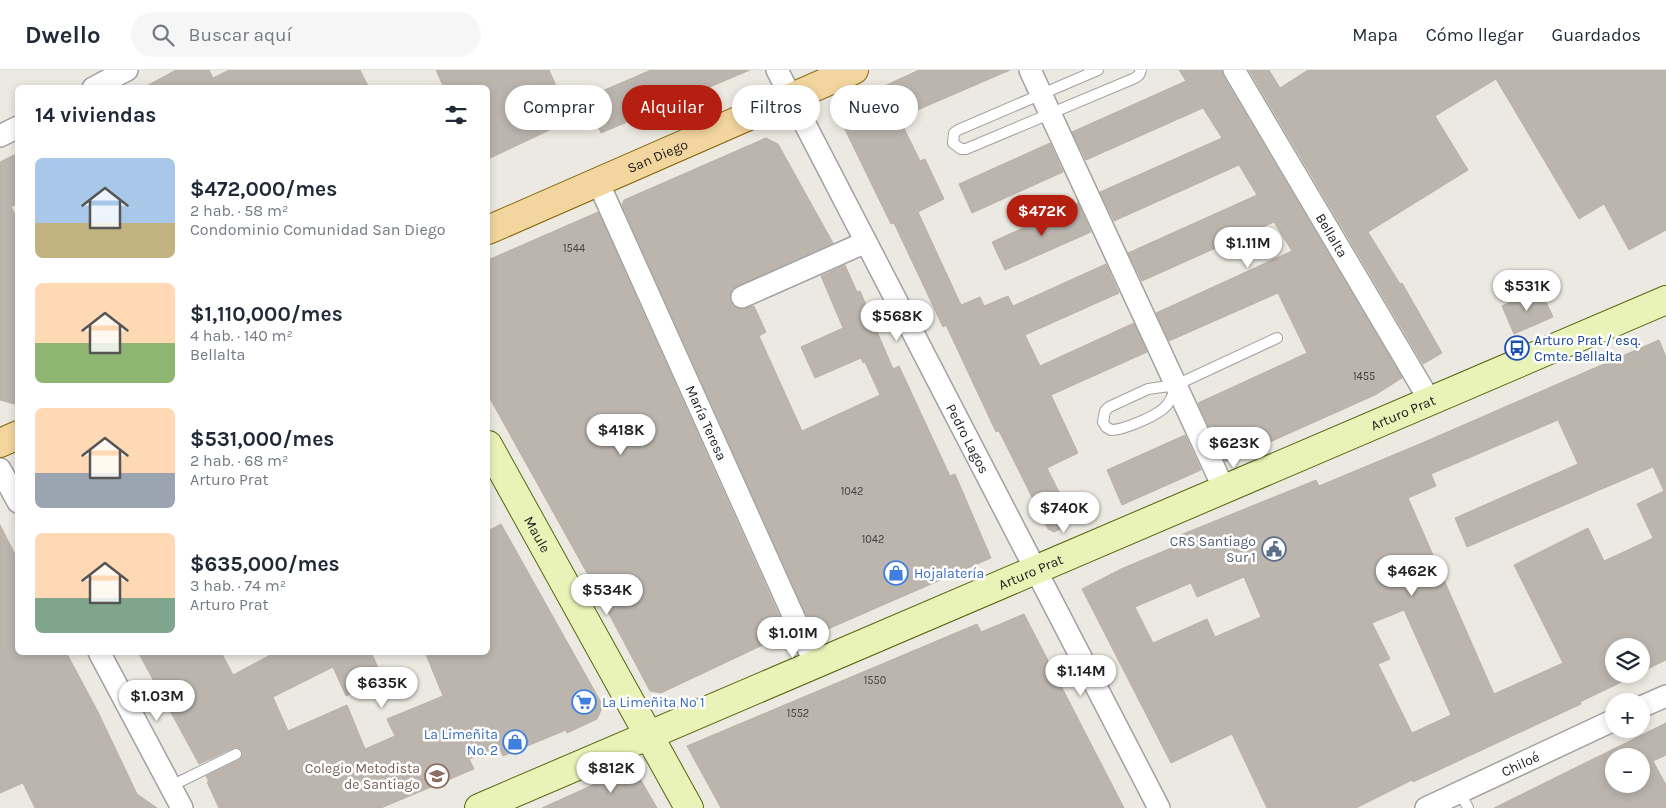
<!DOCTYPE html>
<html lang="es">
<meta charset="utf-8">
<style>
:root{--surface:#fff;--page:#f6f6f7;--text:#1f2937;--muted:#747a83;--line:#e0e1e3;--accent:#b51f10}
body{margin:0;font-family:Karla,sans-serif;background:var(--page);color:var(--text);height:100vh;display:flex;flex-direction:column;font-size:19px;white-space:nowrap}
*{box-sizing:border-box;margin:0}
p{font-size:16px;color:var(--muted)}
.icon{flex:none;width:28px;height:28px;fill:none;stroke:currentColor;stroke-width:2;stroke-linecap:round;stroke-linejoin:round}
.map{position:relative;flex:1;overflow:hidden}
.side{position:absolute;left:15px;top:15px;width:475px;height:570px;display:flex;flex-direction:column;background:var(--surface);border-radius:8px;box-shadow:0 2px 8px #0003}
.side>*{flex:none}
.hud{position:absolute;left:505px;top:15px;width:475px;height:45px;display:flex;gap:10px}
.controls{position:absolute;left:1605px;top:568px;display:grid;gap:10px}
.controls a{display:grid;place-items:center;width:45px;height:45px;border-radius:50%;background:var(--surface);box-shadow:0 2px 8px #0003;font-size:25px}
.price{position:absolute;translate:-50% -42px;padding:0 11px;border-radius:18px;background:#fff;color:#222;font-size:16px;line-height:32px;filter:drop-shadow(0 1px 2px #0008)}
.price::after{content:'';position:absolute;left:50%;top:30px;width:15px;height:11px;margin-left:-8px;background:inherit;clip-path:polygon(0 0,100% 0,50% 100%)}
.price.selected{background:var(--accent);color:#fff}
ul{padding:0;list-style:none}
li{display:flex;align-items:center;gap:15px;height:125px;padding:0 20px}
li span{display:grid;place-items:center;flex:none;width:140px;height:100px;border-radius:8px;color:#555}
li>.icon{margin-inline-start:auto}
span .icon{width:60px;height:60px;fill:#fffc;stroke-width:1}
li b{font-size:21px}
h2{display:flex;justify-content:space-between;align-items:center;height:60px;padding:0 20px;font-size:21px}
.tag{padding:0 18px;border-radius:22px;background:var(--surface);box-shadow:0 2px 8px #0003;font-size:18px;line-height:45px}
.tag.selected{background:var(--accent);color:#fff}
header{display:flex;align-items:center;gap:30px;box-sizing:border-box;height:70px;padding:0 25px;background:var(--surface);border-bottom:1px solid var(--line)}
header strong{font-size:24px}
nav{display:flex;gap:28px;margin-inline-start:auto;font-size:18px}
.search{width:350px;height:45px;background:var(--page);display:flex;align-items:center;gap:12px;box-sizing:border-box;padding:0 18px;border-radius:28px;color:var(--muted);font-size:19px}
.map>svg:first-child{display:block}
.building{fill:#bbb5ae;stroke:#bcb1a4;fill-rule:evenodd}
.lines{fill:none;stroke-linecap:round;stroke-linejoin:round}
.lane-casing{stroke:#a1a1a1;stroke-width:12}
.street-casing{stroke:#a1a1a1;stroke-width:24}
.secondary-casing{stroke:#54660d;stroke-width:30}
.primary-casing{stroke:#85680c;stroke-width:30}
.lane{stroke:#fff;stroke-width:10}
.street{stroke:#fff;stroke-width:21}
.secondary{stroke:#eaf3b7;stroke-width:28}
.primary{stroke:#f3d69e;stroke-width:28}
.labels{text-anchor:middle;stroke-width:5;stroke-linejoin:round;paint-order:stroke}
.number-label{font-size:11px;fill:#42413f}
.street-label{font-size:14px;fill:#1a1a1a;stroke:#fff}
.transit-label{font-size:14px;fill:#164399;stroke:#fff;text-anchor:start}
.service-label{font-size:14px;fill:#4e5e75;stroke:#fff;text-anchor:end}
.shop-label{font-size:14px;fill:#366cbe;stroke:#fff;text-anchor:start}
.education-label{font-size:14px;fill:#785e54;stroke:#fff;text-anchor:end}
</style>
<header>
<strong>Dwello</strong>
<div class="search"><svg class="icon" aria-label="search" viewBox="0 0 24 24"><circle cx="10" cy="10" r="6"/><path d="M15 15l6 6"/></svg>Buscar aquí</div>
<nav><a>Mapa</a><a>Cómo llegar</a><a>Guardados</a></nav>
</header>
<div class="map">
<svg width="1666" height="738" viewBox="0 0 1666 738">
<rect width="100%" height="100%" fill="#ebe9e1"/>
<g class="building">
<path d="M176 0H209L213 8 229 0H360L369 18H143Z"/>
<path d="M436 0H549L571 50 488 89V18H444Z"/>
<path d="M651 0H750L601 63 586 28Z"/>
<path d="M919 0H1010L899 48 920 91 925 89 944 129 918 142 961 235 980 227 984 236 1008 226 1013 236 1106 194 1119 223 1025 265 1040 296 1134 253 1147 282 1051 325 1078 383 1047 398 1074 452 1054 462 1048 459 999 361 996 362 946 255 943 257 894 153 891 154 838 45 841 36Z"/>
<path d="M1179 0H1222L1223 6 1402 308 1375 325 1225 392 1198 333 1307 283 1278 223 1169 271 1156 243 1292 181 1274 152 1142 211 1128 183 1257 125 1239 95 1114 151 1100 122 1222 68 1203 38 1086 90 1072 62 1186 11Z"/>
<path d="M1249 0H1269L1280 18 1308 0H1666V160L1629 180 1604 134 1579 149 1496 9 1435 46 1468 100 1368 162 1400 214 1402 213 1442 283 1423 294Z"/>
<path d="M766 68 778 74 833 173 737 216 732 219 730 225 731 232 735 237 740 239 754 236 766 262 759 266 802 361 880 325 865 292 863 293 861 288 815 308 801 277 843 258 821 206 845 195 857 222 860 221 893 299 899 296 950 406 955 404 991 488 821 562 812 557 622 135 624 130Z"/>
<path d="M1050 73 1063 102 972 143 959 114Z"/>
<path d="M18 83V133L11 137 18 150V335L0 330V92Z"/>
<path d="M1078 133 1091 162 1005 200 992 172Z"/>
<path d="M598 142 786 561 784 565 661 623 650 621 592 512 488 325V190Z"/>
<path d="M1540 219 1553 247 1514 264 1502 236Z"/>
<path d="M1659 270 1666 287V590L1641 602V576H1614V604H1638L1580 632 1581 634 1413 712 1412 710 1356 738H1267L1232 664 1171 693 1082 519 1121 499 1176 476 1173 468 1316 410 1319 416 1422 373ZM1558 350 1578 394 1455 448 1467 477 1653 397 1664 421 1637 434 1653 468 1643 473 1604 491 1588 458 1514 495 1563 593 1494 624 1408 428 1436 416 1431 404ZM1244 507 1261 547 1215 567 1207 549 1153 573 1135 537 1191 513 1197 527ZM1404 540 1451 645 1412 663 1378 594 1390 589 1372 553Z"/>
<path d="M1185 365 1201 400 1122 435 1107 400Z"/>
<path d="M501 454 603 636 597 649 567 663 566 660 503 686 499 677 469 689 474 699 381 738H219L207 712H209L206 706 239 690 243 685 242 681 237 677 233 678 199 694 138 582H221L233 605 276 582H371L383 609 346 626 333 597 273 627 288 661 347 635 365 679 395 666 387 649 443 626 425 582H488V461Z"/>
<path d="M0 455 18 490V582H66L98 642 137 724 157 738H35L23 713 0 723Z"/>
<path d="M1024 544 1124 738H721L687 676 977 554 981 562Z"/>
<path d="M1666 653V685L1653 691 1666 715V738H1494ZM1614 686H1641V714H1614Z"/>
<path d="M628 699 635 700 657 738H542Z"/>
</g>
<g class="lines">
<g class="lane-casing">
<g id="lane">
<path d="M1098 0 958 60 954 63 953 73 961 79H966L1135 8 1139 5 1141 0"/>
<path d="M1175 318C1173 326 1169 334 1163 339 1153 347 1124 360 1111 360L1106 357 1103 352 1105 341 1109 337 1148 319 1176 315 1277 268"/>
<path d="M171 716 236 684"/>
<path d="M1460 722 1468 738"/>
</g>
</g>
<g class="street-casing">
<g id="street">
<path id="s1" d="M777 0 1159 738"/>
<path d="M1030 0 1224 419"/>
<path id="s2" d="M1234 0 1430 331"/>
<path d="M93 18 127 0"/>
<path d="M0 66 18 57"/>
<path id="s3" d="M598 112 815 594"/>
<path d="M742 227 866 172"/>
<path d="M0 399 18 432"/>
<path d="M99 582 182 738"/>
<path d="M1641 637 1666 626"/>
<path id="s4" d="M1426 738 1614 650"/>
</g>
</g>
<g class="secondary-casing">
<g id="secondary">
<path id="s5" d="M488 375 689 738"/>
<path id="s6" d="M479 738 1666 230"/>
</g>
</g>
<g class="primary-casing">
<g id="primary">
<path id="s7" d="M488 160 854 0"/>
<path d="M0 373 18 365"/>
</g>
</g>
<use href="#lane" class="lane"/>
<use href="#street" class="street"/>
<use href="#secondary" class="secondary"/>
<use href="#primary" class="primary"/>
</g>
<defs>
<g id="bus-ring" transform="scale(1.25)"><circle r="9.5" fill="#fff" stroke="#1a4fb4" stroke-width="1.5"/><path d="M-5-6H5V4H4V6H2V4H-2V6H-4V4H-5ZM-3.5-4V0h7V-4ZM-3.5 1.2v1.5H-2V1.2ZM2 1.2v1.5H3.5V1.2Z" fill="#1a4fb4"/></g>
<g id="civic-ring" transform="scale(1.25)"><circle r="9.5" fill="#fff" stroke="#5c6f8a" stroke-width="1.5"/><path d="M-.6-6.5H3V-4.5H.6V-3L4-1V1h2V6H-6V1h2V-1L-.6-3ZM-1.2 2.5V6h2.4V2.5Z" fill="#5c6f8a"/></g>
<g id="shop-ring" transform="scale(1.25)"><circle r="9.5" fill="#fff" stroke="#3f7fe0" stroke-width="1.5"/><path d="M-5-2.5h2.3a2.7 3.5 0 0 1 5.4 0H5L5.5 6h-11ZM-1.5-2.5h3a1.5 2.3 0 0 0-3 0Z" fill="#3f7fe0"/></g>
<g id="supermarket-ring" transform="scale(1.25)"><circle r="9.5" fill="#fff" stroke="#3f7fe0" stroke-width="1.5"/><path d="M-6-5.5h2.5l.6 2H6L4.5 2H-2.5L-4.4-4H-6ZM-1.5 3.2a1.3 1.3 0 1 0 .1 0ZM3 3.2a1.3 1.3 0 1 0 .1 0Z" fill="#3f7fe0"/></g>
<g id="school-ring" transform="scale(1.25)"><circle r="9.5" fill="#fff" stroke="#8d6e63" stroke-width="1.5"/><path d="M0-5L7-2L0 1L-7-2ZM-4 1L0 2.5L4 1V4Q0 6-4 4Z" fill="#8d6e63"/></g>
</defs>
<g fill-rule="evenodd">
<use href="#bus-ring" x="1517" y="278"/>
<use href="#civic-ring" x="1274" y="479"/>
<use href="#shop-ring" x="896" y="503"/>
<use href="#supermarket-ring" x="584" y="632"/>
<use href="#shop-ring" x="515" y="672"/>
<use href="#school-ring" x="437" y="706"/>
</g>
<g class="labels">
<g class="number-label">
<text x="574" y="182">1544</text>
<text x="1364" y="310">1455</text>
<text x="852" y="425">1042</text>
<text x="873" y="473">1042</text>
<text x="875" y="614">1550</text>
<text x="798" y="647">1552</text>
</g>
<g class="street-label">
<text dy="5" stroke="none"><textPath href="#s7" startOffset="185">San Diego</textPath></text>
<text dy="5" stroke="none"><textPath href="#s2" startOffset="192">Bellalta</textPath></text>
<text dy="5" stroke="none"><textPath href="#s6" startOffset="1005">Arturo Prat</textPath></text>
<text dy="5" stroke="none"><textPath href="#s3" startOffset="264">María Teresa</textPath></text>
<text dy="5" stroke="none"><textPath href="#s1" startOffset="415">Pedro Lagos</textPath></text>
<text dy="5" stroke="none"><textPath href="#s5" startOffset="102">Maule</textPath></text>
<text dy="5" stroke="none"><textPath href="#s6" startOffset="600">Arturo Prat</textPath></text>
<text dy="5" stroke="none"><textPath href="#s4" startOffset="104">Chiloé</textPath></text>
</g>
<g class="transit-label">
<text x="1534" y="275">Arturo Prat / esq.<tspan x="1534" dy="16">Cmte. Bellalta</tspan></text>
</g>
<g class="service-label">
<text x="1256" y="476">CRS Santiago<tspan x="1256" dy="16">Sur 1</tspan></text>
</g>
<g class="shop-label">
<text x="914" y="508">Hojalatería</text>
<text x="602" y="637">La Limeñita No 1</text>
<text x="498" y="669" text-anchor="end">La Limeñita<tspan x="498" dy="16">No. 2</tspan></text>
</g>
<g class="education-label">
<text x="420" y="703">Colegio Metodista<tspan x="420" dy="16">de Santiago</tspan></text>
</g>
</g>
</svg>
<div class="controls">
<a><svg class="icon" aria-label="layers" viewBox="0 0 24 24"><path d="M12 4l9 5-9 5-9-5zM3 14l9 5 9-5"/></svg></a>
<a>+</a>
<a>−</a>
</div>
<b class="price selected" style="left:1042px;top:167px">$472K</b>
<b class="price" style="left:1248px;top:199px">$1.11M</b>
<b class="price" style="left:1527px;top:242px">$531K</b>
<b class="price" style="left:897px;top:272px">$568K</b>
<b class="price" style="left:621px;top:386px">$418K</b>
<b class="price" style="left:1234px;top:399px">$623K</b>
<b class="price" style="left:1064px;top:464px">$740K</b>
<b class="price" style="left:1412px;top:527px">$462K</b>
<b class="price" style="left:607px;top:546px">$534K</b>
<b class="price" style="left:793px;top:589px">$1.01M</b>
<b class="price" style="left:1081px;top:627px">$1.14M</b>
<b class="price" style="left:382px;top:639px">$635K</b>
<b class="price" style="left:157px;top:652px">$1.03M</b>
<b class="price" style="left:611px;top:724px">$812K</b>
<div class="hud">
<a class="tag">Comprar</a>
<a class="tag selected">Alquilar</a>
<a class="tag">Filtros</a>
<a class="tag">Nuevo</a>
</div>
<section class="side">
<h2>14 viviendas<svg class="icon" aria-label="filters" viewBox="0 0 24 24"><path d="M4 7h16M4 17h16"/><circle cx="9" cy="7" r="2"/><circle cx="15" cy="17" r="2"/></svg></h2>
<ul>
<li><span style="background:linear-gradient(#a9c7e8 65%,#c2b280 0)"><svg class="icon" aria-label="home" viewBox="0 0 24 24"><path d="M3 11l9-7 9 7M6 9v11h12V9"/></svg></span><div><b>$472,000/mes</b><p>2 hab. · 58 m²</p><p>Condominio Comunidad San Diego</p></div></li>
<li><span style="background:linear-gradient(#ffd9b3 60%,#8fb573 0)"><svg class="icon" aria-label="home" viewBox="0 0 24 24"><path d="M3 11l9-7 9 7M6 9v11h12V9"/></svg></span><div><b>$1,110,000/mes</b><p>4 hab. · 140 m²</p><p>Bellalta</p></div></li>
<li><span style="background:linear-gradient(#ffd9b3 65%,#9aa5b1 0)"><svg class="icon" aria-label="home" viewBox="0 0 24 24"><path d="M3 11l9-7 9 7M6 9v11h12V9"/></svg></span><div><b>$531,000/mes</b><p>2 hab. · 68 m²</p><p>Arturo Prat</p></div></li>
<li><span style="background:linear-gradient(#ffd9b3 65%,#7fa58c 0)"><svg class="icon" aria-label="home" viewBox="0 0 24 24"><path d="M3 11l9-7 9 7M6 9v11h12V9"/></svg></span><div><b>$635,000/mes</b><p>3 hab. · 74 m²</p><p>Arturo Prat</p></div></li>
</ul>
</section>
</div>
